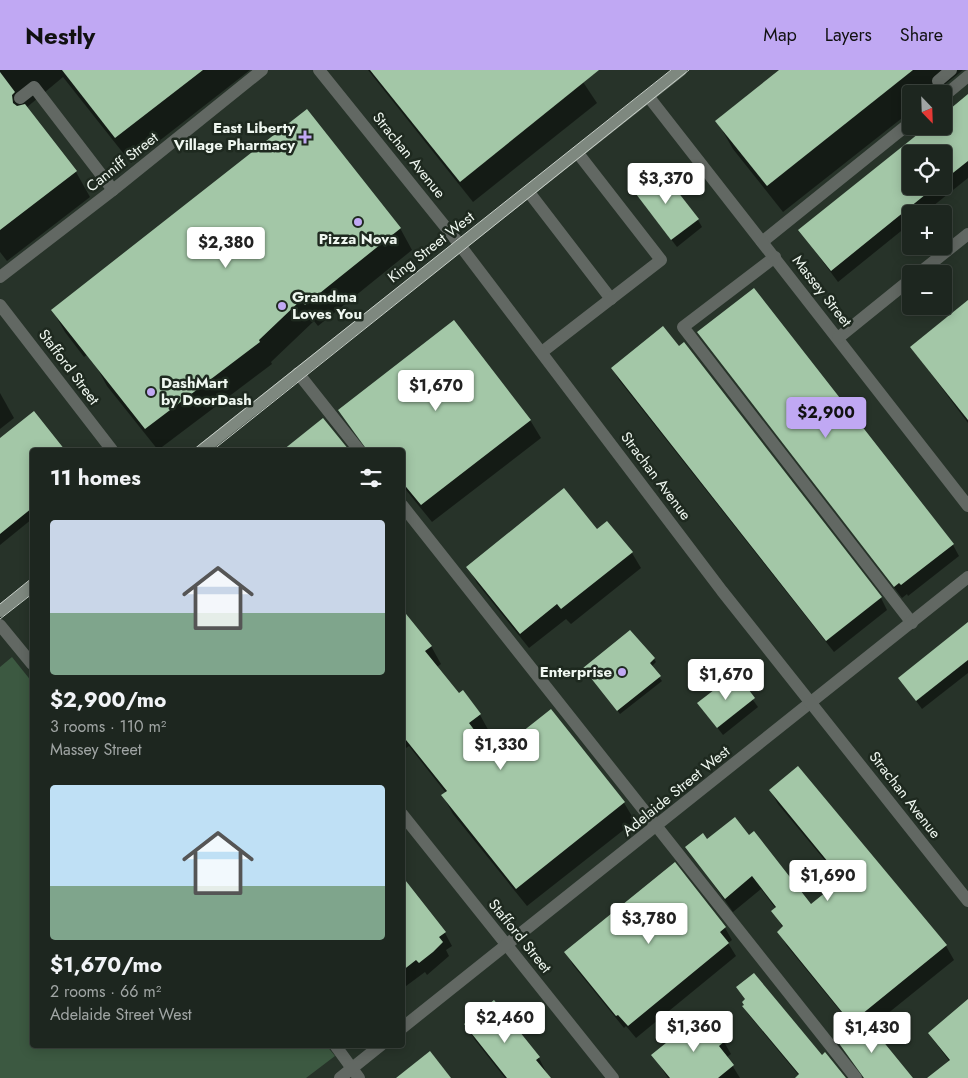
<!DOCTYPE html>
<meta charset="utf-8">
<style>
:root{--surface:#1d261f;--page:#252e28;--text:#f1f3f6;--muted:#a0a5a4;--line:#3b433d;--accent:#c0a8f3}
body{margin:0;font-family:Jost,sans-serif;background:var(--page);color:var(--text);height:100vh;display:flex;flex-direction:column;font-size:19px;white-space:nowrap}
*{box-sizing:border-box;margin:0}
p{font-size:16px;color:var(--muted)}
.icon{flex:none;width:28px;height:28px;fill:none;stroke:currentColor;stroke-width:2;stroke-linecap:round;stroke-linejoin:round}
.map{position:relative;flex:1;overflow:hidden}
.side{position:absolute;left:30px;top:378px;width:375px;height:600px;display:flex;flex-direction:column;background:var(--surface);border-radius:5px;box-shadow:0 2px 12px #0003,0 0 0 1px var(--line)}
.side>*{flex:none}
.needle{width:32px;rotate:157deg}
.fabs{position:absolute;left:902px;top:15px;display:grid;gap:10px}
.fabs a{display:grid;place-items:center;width:50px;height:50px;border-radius:5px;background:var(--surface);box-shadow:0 2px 12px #0003,0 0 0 1px var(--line);font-size:25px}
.price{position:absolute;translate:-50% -42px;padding:0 11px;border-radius:5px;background:#fff;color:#222;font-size:16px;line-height:32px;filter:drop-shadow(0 1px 2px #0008)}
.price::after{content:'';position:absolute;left:50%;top:30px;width:15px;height:11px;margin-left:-8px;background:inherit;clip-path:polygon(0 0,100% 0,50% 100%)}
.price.selected{background:var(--accent);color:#111}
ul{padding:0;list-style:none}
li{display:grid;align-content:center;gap:10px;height:265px;padding:0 20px}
li span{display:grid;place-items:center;height:155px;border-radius:5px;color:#555}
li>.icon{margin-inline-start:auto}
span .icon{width:90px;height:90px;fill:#fffc;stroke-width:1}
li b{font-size:21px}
h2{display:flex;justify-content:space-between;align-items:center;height:60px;padding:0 20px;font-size:21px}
header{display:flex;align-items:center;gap:30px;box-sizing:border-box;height:70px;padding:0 25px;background:var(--accent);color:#111}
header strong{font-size:24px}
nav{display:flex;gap:28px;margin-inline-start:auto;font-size:18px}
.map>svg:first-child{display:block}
.green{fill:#3c5941}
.shadow{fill:#0007;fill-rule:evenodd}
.building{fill:#a3c7a7}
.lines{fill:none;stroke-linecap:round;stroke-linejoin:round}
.service{stroke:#626863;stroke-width:12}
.minor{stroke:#626863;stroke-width:12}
.tertiary{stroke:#626863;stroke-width:12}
.secondary{stroke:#7e887f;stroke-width:12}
.tram{stroke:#c6cec7;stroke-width:1}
.poi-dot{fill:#c0a8f3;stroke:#1e291f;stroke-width:2}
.labels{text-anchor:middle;stroke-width:5;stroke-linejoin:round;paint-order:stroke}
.poi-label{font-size:15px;font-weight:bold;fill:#eff7f0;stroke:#1e291f;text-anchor:end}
.street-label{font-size:15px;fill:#eff7f0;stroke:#1e291f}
</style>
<header>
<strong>Nestly</strong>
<nav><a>Map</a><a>Layers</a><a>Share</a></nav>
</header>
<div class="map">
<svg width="968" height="1008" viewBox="0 0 968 1008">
<rect width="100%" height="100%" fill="#273329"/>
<path class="green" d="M12 587 32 612V975H326L335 986 306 1008H0V597Z"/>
<g class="shadow">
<path d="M0 0H250L131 93 63 7 26 38 76 102 90 127 7 191 0 182Z"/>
<path d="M368 0H575L597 33 473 132Z"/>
<path d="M781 0H963L933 24H911V41L783 142 733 79 717 51Z"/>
<path d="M968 26V108L923 144H911V153L838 212 800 161 944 56V45ZM911 84H944V116H911Z"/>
<path d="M634 121 698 150 702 157 677 177Z"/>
<path d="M400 158 412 180 318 256 314 251 271 292 272 294 158 380 107 316 95 294 107 270 84 287 65 262 53 241Z"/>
<path d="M968 232V353L911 277Z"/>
<path d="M699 262 953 475 959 486 908 526 907 524 902 528Z"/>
<path d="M612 298 881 528 887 540 834 582 619 310Z"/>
<path d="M0 323 14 348 0 359Z"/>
<path d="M340 341 530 350 541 368 432 452 402 415V380H367Z"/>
<path d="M0 370 64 380H32V449L0 475Z"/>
<path d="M597 461 632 483 641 498 571 554 566 549 529 578 477 513 468 497Z"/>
<path d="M402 541 431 576 441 594 437 597 459 625 462 622 480 645 490 663 480 671 492 687 551 640 624 733 635 751 527 836 453 744 443 726 446 723 409 676 406 678 402 672Z"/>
<path d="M968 554V603L922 639 900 609Z"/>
<path d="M654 589 656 592 651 597 662 611 620 644 587 601Z"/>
<path d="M735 605 758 637 723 665 699 634Z"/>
<path d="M798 698 946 876 954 890 871 957 911 1008H871L860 1001 840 972 855 959 787 876 779 862 783 858 773 841 776 839 761 819 733 842 687 777 707 771 811 836 842 811 778 734 770 720Z"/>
<path d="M402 809 445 863 452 876 446 880 449 886 427 905 425 902 402 919Z"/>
<path d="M725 858 732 870 728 873 736 886 636 968 626 956 624 958 573 895 566 883Z"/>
<path d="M738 918 822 987 842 1008H801L748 944 744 937 746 930Z"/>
<path d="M968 933V1008H929L950 992 929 964Z"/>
<path d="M466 955 539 988 549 1008H505L475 970Z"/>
<path d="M724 972 731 984 727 987 740 1008H668L653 985Z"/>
</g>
<g class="building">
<path d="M62 0H203L115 68Z"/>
<path d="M370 0H599L460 112Z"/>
<path d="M779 0H913L767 116 715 51Z"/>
<path d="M0 2 15 22 12 25 13 33 17 36 25 34 77 101 0 160Z"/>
<path d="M968 24V91L944 110V84H911V116H936L831 201 798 160 928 56H944V44Z"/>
<path d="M307 39 401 158 305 235 301 230 259 270 260 272 145 359 51 240Z"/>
<path d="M660 99 699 149 671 170 633 120Z"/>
<path d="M754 218 954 474 901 515 899 513 894 517 697 262Z"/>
<path d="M968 230V350L910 277Z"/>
<path d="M454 250 531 350 421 435 402 412V380H367L338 340Z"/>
<path d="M663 256 679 276 684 272 882 527 826 571 611 298Z"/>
<path d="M34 341 65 380H32V438L0 464V368Z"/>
<path d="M323 348 349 380H283Z"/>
<path d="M564 418 597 459 607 451 633 482 561 539 557 534 520 564 466 497Z"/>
<path d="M402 539 432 576 425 581 459 623 463 620 481 644 469 653 493 685 551 639 625 732 516 819 441 725 447 721 402 665Z"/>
<path d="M968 552V590L916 631 898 608Z"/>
<path d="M630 560 655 588 650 593 661 606 617 641 583 598Z"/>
<path d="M736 603 755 628 717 658 697 633Z"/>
<path d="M798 696 947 875 851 953 777 862 783 856 771 841 776 837 752 806 725 829 685 777 703 763 707 769 735 747 749 765 754 761 811 834 842 809 769 720Z"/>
<path d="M675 792 726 857 720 862 729 873 628 956 618 945 616 946 564 882Z"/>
<path d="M402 806 446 862 439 867 443 872 433 882 419 893 416 890 402 901Z"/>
<path d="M754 903 822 985 825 982 846 1008H795L799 1004 742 936 744 935 742 932 745 929 736 917Z"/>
<path d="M968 929V1008H927L950 990 928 963Z"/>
<path d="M494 930 540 987 536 990 551 1008H507L464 954Z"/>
<path d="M702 944 725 971 719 976 734 995 718 1008H670L651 985Z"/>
<path d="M866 949 882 970 913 1008H864L838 972Z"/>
<path d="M430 981 451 1008H396Z"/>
</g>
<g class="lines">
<g class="service">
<path d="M938 11 951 0"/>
<path d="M944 26 968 6"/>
<path d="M20 28 34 17 113 120"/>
<path d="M528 121 611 229"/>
<path d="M762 172 911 52"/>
<path d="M775 187 683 257 912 553"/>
<path d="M542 282 661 190 577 82"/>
<path d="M298 303 359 380"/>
<path d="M402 435 856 1008"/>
</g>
<g class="minor">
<path d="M648 26 968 436"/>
<path d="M918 204 968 164"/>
<path d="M0 207 113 120 262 0"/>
<path d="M0 235 112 380"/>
<path d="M838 268 911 209"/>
<path d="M0 555 32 594"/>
<path d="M402 744 613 1008"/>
<path d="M402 958 968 507"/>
<path d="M335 975 359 1008"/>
<path d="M340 1008 381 975"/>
</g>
<path class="tertiary" d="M319 0 456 170 722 521 968 831"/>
<g class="secondary">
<path d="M202 380 681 0"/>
<path d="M0 541 32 516"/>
</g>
<g class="tram">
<path d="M193 380 671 0"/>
<path d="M213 380 689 0"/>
<path d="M0 534 32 508"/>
<path d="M0 549 32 524"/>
</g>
</g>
<g class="poi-dot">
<path d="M302.5 59.5h5v5h5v5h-5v5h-5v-5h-5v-5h5z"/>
<circle cx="358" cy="152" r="5"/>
<circle cx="282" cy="236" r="5"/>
<circle cx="151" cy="322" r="5"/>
<circle cx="622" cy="602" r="5"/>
</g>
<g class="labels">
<g class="poi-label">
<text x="295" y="63">East Liberty<tspan x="295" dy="17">Village Pharmacy</tspan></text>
<text x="358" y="174" text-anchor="middle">Pizza Nova</text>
<text x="292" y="232" text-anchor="start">Grandma<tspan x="292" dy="17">Loves You</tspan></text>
<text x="161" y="318" text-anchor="start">DashMart<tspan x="161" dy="17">by DoorDash</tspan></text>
<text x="612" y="607">Enterprise</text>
</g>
<g class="street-label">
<text transform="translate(409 85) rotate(51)" y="5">Strachan Avenue</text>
<text transform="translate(122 92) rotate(-38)" y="5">Canniff Street</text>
<text transform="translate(431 177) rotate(-38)" y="5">King Street West</text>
<text transform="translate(822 221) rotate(52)" y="5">Massey Street</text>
<text transform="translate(69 297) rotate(53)" y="5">Stafford Street</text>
<text transform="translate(656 406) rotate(53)" y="5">Strachan Avenue</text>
<text transform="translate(676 721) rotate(-39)" y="5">Adelaide Street West</text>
<text transform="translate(905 725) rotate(52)" y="5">Strachan Avenue</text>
<text transform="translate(520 866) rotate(51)" y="5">Stafford Street</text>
</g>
</g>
</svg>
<div class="fabs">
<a><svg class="needle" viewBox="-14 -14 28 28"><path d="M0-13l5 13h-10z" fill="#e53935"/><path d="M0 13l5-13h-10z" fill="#a0a5a4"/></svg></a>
<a><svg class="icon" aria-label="locate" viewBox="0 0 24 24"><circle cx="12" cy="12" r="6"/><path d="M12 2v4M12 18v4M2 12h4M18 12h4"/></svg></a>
<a>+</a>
<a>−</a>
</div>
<b class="price" style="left:666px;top:135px">$3,370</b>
<b class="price" style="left:226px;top:199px">$2,380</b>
<b class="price" style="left:436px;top:342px">$1,670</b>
<b class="price selected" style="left:826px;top:369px">$2,900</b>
<b class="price" style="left:726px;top:631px">$1,670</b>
<b class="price" style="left:501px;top:701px">$1,330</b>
<b class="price" style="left:828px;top:832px">$1,690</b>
<b class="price" style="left:649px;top:875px">$3,780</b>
<b class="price" style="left:505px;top:974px">$2,460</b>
<b class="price" style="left:694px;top:983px">$1,360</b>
<b class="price" style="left:872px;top:984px">$1,430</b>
<section class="side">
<h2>11 homes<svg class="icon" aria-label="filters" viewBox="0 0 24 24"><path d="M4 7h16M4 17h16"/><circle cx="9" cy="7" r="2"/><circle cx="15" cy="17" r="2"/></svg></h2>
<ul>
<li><span style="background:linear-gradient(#c9d6e8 60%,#7fa58c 0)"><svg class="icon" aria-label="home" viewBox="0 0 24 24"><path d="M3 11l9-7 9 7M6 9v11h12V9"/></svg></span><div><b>$2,900/mo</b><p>3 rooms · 110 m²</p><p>Massey Street</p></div></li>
<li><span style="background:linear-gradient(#bfe0f5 65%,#7fa58c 0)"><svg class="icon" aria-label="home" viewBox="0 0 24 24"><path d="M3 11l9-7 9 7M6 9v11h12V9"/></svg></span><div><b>$1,670/mo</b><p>2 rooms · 66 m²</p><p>Adelaide Street West</p></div></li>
</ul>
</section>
</div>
